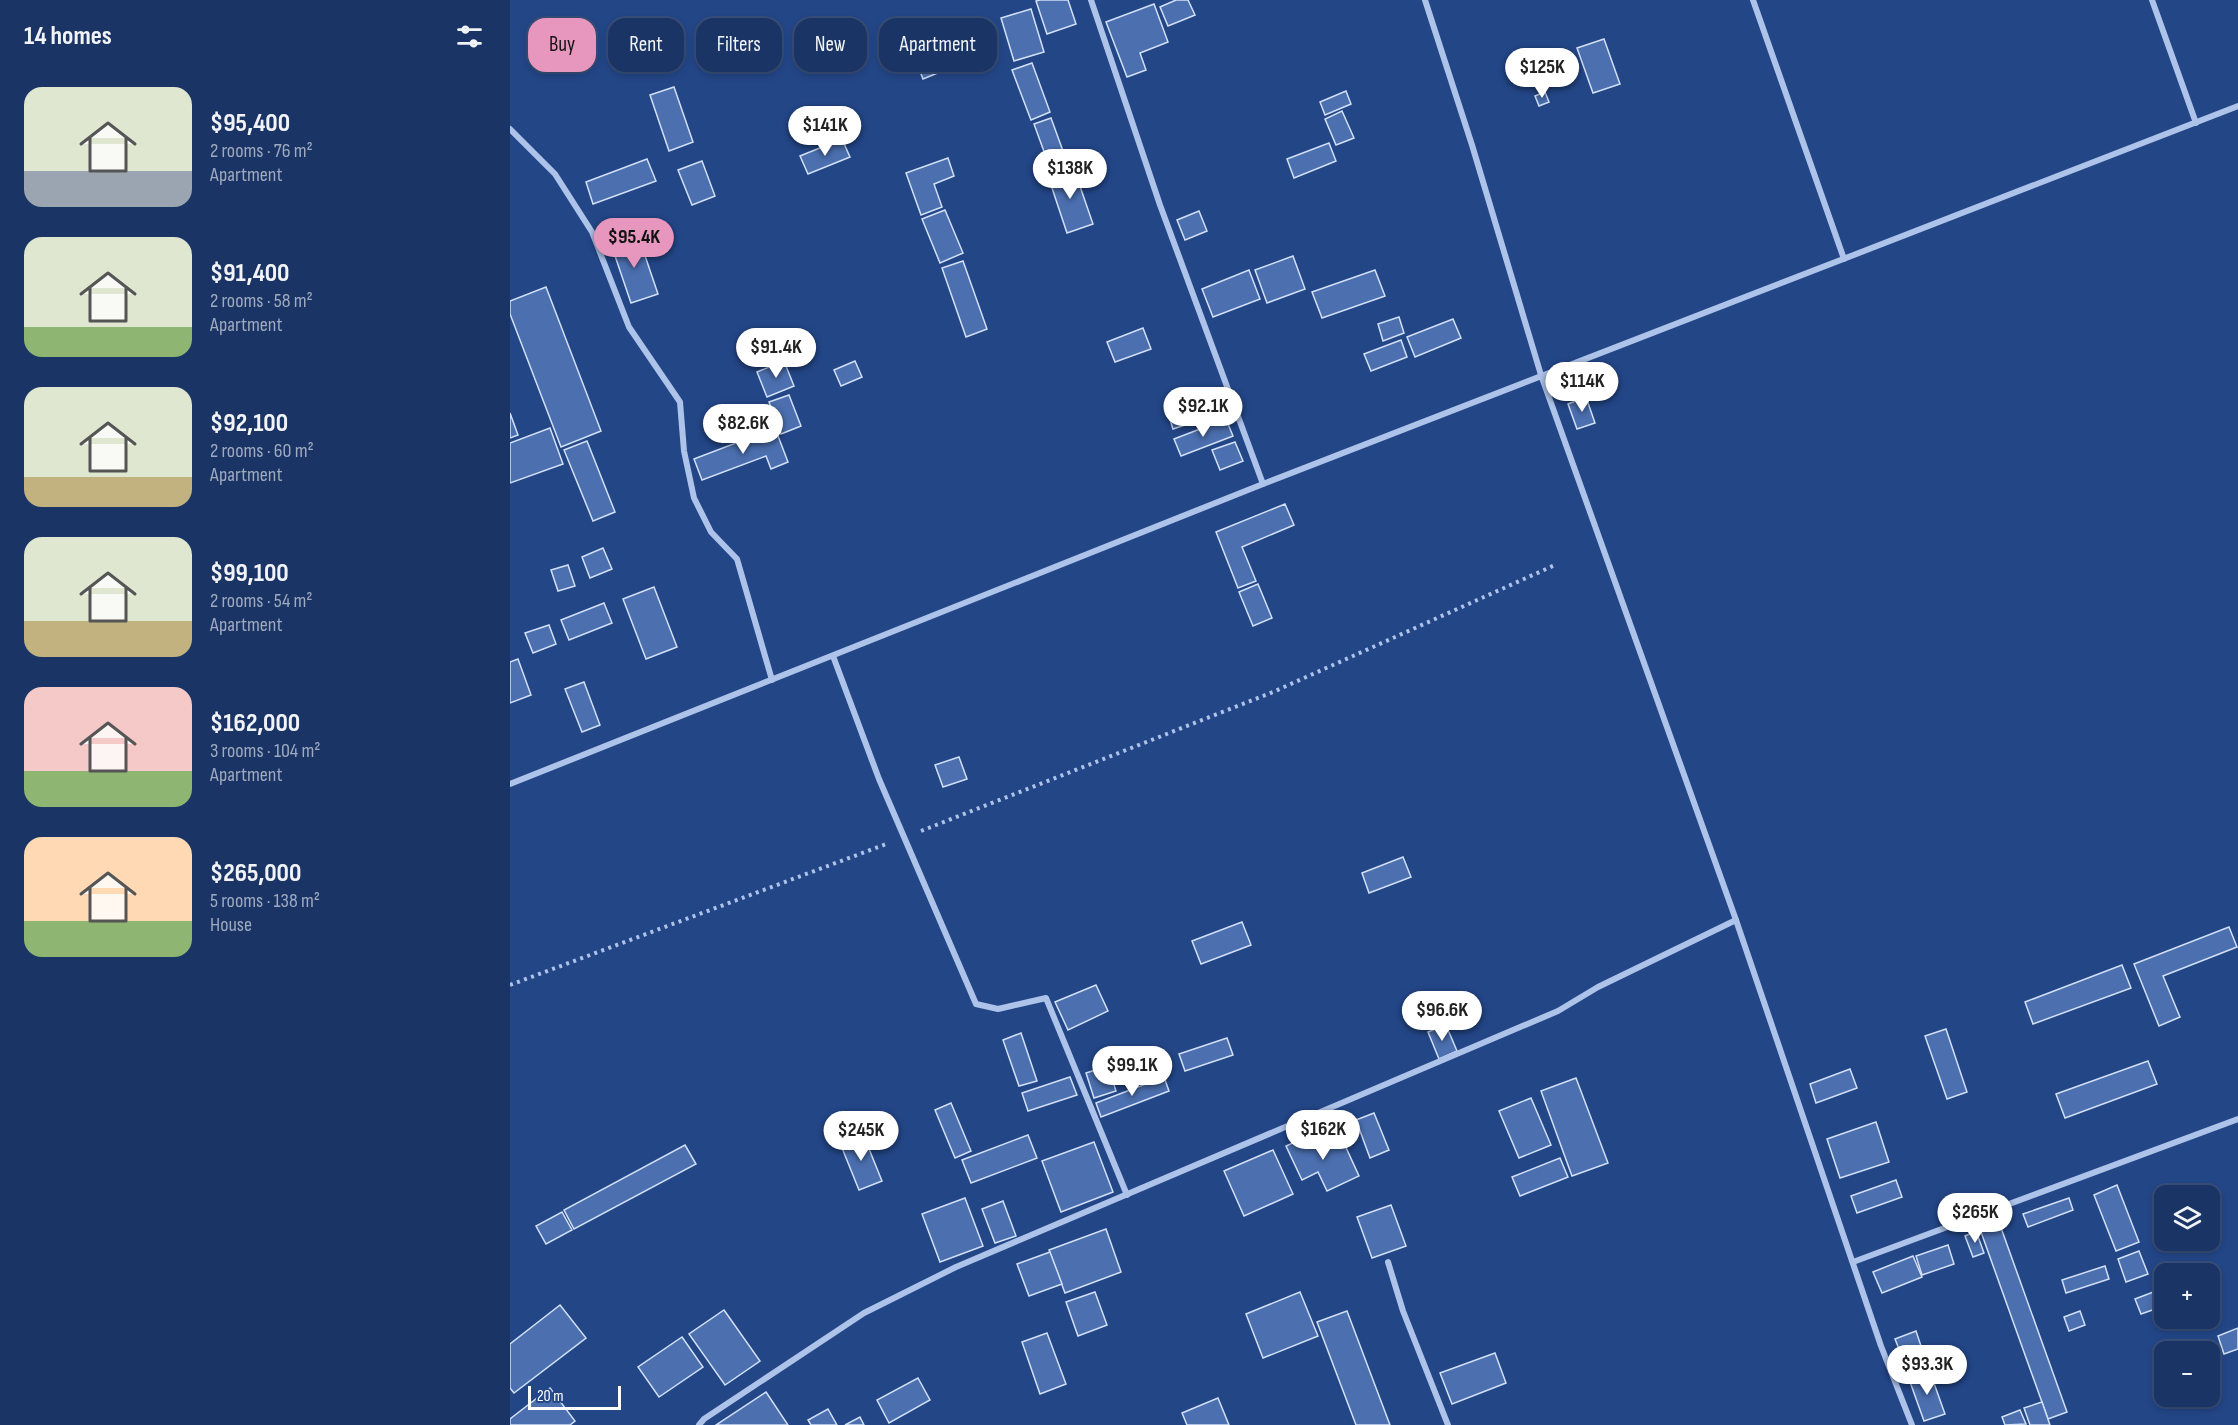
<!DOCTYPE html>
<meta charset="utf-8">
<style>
:root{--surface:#1a3465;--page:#233c6b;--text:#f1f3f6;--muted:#9faabf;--line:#384f79;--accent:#e797bd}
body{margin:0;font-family:"Sofia Sans Condensed",sans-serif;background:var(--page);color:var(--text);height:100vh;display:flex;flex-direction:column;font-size:22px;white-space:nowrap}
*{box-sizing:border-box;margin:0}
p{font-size:20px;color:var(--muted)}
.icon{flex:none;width:33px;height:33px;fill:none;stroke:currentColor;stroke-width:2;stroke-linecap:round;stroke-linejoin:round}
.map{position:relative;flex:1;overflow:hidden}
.panel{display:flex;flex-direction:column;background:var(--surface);width:510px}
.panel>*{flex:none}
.banner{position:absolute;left:18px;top:18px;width:570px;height:54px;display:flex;gap:12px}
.tools{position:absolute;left:1644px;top:1185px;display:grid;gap:12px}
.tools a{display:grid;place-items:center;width:66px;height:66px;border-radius:12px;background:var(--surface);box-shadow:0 3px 9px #0003,0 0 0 2px var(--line);font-size:30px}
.scale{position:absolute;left:18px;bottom:15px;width:93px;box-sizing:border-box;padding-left:6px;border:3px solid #fff;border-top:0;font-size:16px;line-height:21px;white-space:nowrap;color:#fff;-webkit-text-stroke:4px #234687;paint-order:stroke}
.price{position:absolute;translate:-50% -51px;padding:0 14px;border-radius:21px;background:#fff;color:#222;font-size:20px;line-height:39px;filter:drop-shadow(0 2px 3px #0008)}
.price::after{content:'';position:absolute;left:50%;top:36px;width:18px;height:14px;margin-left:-9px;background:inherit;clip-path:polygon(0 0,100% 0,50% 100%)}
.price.on{background:var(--accent);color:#111}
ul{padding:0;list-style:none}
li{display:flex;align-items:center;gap:18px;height:150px;padding:0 24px}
li span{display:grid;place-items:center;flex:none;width:168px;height:120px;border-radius:18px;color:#555}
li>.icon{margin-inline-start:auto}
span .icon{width:72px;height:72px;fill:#fffc;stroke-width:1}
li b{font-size:26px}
h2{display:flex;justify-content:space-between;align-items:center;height:72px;padding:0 24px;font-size:26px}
.tag{padding:0 21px;border-radius:18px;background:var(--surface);box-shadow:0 3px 9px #0003,0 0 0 2px var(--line);font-size:21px;line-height:54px}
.tag.on{background:var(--accent);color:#111}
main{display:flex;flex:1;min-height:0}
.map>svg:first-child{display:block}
.building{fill:#4b6faf;stroke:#d2e0f7;stroke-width:1.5}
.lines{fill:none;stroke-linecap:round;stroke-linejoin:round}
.path{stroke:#aec3e9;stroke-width:4;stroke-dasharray:3 4.5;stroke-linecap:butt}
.street{stroke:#aec3e9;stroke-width:6}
</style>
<main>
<section class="panel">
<h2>14 homes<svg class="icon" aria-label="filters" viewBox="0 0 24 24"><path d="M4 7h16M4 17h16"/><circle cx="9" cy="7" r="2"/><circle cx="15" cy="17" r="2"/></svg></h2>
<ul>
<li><span style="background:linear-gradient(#dfe7d0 70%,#9aa5b1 0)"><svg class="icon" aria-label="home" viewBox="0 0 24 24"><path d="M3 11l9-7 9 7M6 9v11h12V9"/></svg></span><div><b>$95,400</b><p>2 rooms · 76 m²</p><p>Apartment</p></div></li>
<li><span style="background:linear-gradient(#dfe7d0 75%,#8fb573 0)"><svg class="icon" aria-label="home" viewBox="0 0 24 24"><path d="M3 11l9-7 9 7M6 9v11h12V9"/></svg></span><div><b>$91,400</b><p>2 rooms · 58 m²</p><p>Apartment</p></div></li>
<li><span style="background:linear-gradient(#dfe7d0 75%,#c2b280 0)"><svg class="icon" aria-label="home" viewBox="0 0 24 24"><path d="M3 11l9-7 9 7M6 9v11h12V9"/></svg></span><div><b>$92,100</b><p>2 rooms · 60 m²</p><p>Apartment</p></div></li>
<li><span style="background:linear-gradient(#dfe7d0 70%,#c2b280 0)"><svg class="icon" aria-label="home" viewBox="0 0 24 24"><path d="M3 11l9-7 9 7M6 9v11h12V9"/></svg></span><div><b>$99,100</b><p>2 rooms · 54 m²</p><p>Apartment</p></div></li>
<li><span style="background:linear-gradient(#f6c9c9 70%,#8fb573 0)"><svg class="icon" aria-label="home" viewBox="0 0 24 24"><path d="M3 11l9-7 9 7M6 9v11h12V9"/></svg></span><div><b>$162,000</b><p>3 rooms · 104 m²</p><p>Apartment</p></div></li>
<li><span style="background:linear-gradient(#ffd9b3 70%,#8fb573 0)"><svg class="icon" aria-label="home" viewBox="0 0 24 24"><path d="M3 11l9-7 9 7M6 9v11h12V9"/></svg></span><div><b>$265,000</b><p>5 rooms · 138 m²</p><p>House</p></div></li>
</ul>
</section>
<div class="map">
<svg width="1728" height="1425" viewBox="0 0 1728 1425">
<rect width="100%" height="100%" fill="#234687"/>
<g class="building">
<path d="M530 0H558L566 24 537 34 526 1Z"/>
<path d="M666 0H678L685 15 658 26 650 7Z"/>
<path d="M644 4 658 42 630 53 636 70 617 77 596 22Z"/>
<path d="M521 9 534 52 504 61 491 18Z"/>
<path d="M417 38 430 72 413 79 400 45Z"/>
<path d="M1094 39 1110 84 1083 93 1067 48Z"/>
<path d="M522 63 540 112 521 120 502 70Z"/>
<path d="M164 87 183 142 159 151 140 95Z"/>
<path d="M836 91 841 104 815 115 810 102Z"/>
<path d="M1035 92 1039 102 1029 106 1025 96Z"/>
<path d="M832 111 844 138 826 145 815 119Z"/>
<path d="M541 118 557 162 540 168 524 124Z"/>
<path d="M332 139 340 157 298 174 290 156Z"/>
<path d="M819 143 826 161 784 178 777 159Z"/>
<path d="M438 158 444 176 424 184 432 207 411 215 396 173Z"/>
<path d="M137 159 146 181 83 204 76 182Z"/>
<path d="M192 161 205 196 182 205 168 170Z"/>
<path d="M563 166 583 224 557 233 538 176Z"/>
<path d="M435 210 453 253 430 263 412 219Z"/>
<path d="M689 211 697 231 675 240 667 220Z"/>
<path d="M128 235 148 294 121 303 101 244Z"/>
<path d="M783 256 795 289 757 303 745 270Z"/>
<path d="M453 261 477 329 456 337 432 268Z"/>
<path d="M739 270 750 299 703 317 692 289Z"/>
<path d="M865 270 875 296 812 318 802 292Z"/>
<path d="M36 287 91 431 51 447 0 314V301Z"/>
<path d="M889 317 894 333 873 341 868 324Z"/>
<path d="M943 319 951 338 905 357 897 337Z"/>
<path d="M633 328 641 349 605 362 597 342Z"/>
<path d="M891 340 897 357 861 371 854 354Z"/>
<path d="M274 361 284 386 257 397 247 372Z"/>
<path d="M345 361 352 377 331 386 324 370Z"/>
<path d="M279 395 291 426 271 434 259 402Z"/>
<path d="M1076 397 1085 423 1067 429 1058 404Z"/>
<path d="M670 402 678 424 663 429 656 407Z"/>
<path d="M0 413 8 435 0 438Z"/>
<path d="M716 419 723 436 671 456 664 439Z"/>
<path d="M40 428 53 464 0 483V443Z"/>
<path d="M265 428 278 462 261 469 256 456 192 480 184 459Z"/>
<path d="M77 441 105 512 83 521 54 450Z"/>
<path d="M725 442 733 461 710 470 702 450Z"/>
<path d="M775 504 784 525 732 547 746 581 728 588 706 532Z"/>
<path d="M93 548 102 569 80 578 72 557Z"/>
<path d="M58 565 65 586 48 591 41 570Z"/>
<path d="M748 584 762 618 743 626 729 592Z"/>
<path d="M144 587 167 647 136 659 113 599Z"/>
<path d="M94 603 102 623 59 640 51 620Z"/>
<path d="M39 625 46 644 23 653 15 633Z"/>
<path d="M8 659 21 695 0 703V662Z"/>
<path d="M74 682 90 725 72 732 55 689Z"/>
<path d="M449 757 457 779 433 787 425 765Z"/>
<path d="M893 857 901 877 859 893 852 873Z"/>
<path d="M732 922 741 945 691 964 682 941Z"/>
<path d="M1719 927 1727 947 1653 976 1670 1017 1649 1026 1624 964Z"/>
<path d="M1612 965 1621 988 1523 1024 1515 1002Z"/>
<path d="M586 985 598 1011 558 1030 545 1002Z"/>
<path d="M936 1025 947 1051 929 1059 918 1032Z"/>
<path d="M1436 1029 1457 1092 1437 1099 1415 1036Z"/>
<path d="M511 1033 527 1081 509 1086 493 1040Z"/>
<path d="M717 1038 723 1055 675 1071 669 1054Z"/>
<path d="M1638 1061 1647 1084 1555 1118 1546 1094Z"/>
<path d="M598 1066 606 1091 584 1098 576 1073Z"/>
<path d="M1340 1069 1347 1088 1306 1103 1300 1084Z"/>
<path d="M560 1077 567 1095 518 1111 512 1093Z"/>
<path d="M654 1077 659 1091 591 1117 586 1103Z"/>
<path d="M1066 1078 1098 1163 1062 1176 1031 1091Z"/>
<path d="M1021 1098 1041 1145 1009 1158 989 1111Z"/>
<path d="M441 1103 461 1151 445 1158 425 1110Z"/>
<path d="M864 1113 879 1150 860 1158 846 1120Z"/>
<path d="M1366 1122 1379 1162 1330 1178 1317 1139Z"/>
<path d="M808 1131 816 1150 833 1141 849 1176 817 1191 808 1172 792 1180 776 1146Z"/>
<path d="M353 1134 372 1181 349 1190 330 1143Z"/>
<path d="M518 1135 527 1158 461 1183 452 1160Z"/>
<path d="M584 1142 603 1192 551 1212 532 1161Z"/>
<path d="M175 1145 186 1164 64 1229 54 1210Z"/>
<path d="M763 1150 783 1194 734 1216 714 1171Z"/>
<path d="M1050 1158 1058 1177 1010 1196 1002 1177Z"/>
<path d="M1386 1180 1392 1197 1347 1213 1341 1196Z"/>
<path d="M1607 1185 1629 1242 1606 1251 1584 1195Z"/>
<path d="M455 1198 473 1246 430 1262 412 1214Z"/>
<path d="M1559 1198 1563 1210 1518 1227 1513 1214Z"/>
<path d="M493 1201 506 1236 485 1243 472 1209Z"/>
<path d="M881 1205 896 1246 862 1258 847 1217Z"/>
<path d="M52 1212 62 1230 36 1244 26 1226Z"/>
<path d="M1490 1225 1557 1412 1538 1419 1471 1232Z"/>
<path d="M596 1229 611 1272 555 1293 539 1250Z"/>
<path d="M1466 1231 1474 1253 1463 1257 1455 1236Z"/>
<path d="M1438 1245 1444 1264 1412 1275 1406 1256Z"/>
<path d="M1629 1251 1638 1274 1616 1282 1608 1259Z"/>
<path d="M540 1252 552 1284 519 1296 507 1264Z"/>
<path d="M1403 1256 1412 1277 1372 1293 1363 1272Z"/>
<path d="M1595 1266 1599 1279 1556 1293 1552 1280Z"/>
<path d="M1651 1289 1654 1306 1631 1314 1625 1299Z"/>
<path d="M585 1292 597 1325 568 1336 556 1302Z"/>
<path d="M790 1292 808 1336 753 1358 736 1314Z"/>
<path d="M50 1305 76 1338 4 1393 0 1388V1344Z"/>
<path d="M214 1310 250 1361 215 1385 179 1334Z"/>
<path d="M837 1311 880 1425H846L807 1322Z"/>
<path d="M1570 1311 1575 1325 1559 1331 1554 1317Z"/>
<path d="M1728 1328V1349L1714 1354 1708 1336Z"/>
<path d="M1406 1331 1411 1346 1391 1354 1385 1339Z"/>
<path d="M537 1333 556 1384 530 1394 512 1342Z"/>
<path d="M172 1337 193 1367 149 1397 128 1367Z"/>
<path d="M985 1353 996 1383 942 1404 930 1373Z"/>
<path d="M1420 1372 1435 1414 1414 1421 1399 1379Z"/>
<path d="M408 1378 420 1400 379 1423 367 1400Z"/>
<path d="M40 1388 65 1421 60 1425H0V1419Z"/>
<path d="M256 1392 278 1425H206Z"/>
<path d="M708 1398 719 1425H677L672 1413Z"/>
<path d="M1532 1402 1540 1425H1520L1514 1408Z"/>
<path d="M318 1409 327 1425H301L298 1420Z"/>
<path d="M1510 1410 1516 1424 1495 1425 1492 1417Z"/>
<path d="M350 1417 354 1425H335Z"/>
</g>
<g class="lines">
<g class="path">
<path d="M411 831 763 692 1045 565"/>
<path d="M0 985 379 843"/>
</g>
<g class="street">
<path d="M581 0 650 205 753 484"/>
<path d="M915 0 962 145 1031 375 1226 920 1371 1346 1402 1425"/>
<path d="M1243 0 1334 259"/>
<path d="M1642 0 1686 123"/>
<path d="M0 129 45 174 82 232 119 327 170 402 174 451 184 498 201 532 227 559 262 680"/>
<path d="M323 656 369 779 466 1004 488 1009 536 998 617 1195"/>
<path d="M0 784 753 484 1728 106"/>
<path d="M878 1262 893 1311 938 1425"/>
<path d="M1343 1262 1728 1119"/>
<path d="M189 1425 194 1419 354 1313 446 1267 1048 1011 1088 987 1226 920"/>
</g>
</g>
</svg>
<div class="tools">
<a><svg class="icon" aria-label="layers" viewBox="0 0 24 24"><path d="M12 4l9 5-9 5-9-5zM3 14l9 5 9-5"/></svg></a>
<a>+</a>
<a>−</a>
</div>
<div class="scale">20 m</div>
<b class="price" style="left:1032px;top:99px">$125K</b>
<b class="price" style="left:315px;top:157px">$141K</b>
<b class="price" style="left:560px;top:200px">$138K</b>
<b class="price on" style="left:124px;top:269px">$95.4K</b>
<b class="price" style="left:266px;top:379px">$91.4K</b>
<b class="price" style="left:1072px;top:413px">$114K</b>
<b class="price" style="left:693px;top:438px">$92.1K</b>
<b class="price" style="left:233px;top:455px">$82.6K</b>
<b class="price" style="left:932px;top:1042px">$96.6K</b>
<b class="price" style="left:622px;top:1097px">$99.1K</b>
<b class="price" style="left:813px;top:1161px">$162K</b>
<b class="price" style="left:351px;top:1162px">$245K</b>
<b class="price" style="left:1465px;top:1244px">$265K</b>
<b class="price" style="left:1417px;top:1396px">$93.3K</b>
<div class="banner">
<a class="tag on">Buy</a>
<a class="tag">Rent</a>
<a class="tag">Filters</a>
<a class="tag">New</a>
<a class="tag">Apartment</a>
</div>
</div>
</main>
